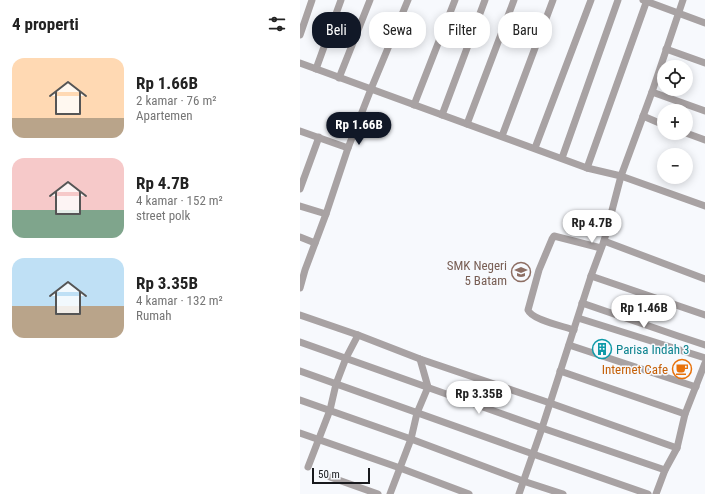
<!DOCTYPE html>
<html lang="id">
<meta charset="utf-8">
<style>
:root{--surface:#fff;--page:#f2f2f2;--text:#222;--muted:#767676;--accent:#111827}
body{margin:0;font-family:"Roboto Condensed",sans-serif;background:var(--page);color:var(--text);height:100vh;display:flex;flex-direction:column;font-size:15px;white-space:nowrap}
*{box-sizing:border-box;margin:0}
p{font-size:13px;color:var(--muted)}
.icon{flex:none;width:22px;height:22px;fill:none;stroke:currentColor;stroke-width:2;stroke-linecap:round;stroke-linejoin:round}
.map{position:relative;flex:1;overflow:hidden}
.side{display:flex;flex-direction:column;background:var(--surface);width:300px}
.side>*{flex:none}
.hud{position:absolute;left:12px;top:12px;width:333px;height:36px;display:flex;gap:8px}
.buttons{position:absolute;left:357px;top:60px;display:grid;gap:8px}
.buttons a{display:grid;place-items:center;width:36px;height:36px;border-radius:50%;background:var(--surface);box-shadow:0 2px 10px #0003;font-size:20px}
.scale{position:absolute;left:12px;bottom:10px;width:58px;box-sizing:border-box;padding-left:4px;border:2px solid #18191d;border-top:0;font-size:11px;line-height:14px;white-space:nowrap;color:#18191d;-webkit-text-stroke:3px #f7f9fd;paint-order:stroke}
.price{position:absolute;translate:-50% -34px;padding:0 9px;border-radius:14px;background:#fff;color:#222;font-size:13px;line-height:26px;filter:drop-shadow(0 1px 2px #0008)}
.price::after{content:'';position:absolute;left:50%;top:24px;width:12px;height:9px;margin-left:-6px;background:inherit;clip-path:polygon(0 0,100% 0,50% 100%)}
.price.selected{background:var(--accent);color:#fff}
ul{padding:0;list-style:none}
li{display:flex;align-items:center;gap:12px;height:100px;padding:0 12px}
li span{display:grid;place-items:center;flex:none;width:112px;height:80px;border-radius:12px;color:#555}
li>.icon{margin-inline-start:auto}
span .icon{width:48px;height:48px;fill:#fffc;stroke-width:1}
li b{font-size:17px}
h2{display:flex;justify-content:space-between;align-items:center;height:48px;padding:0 12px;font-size:17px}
.chip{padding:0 14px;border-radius:16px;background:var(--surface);box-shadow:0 2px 10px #0003;font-size:14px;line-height:36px}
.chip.selected{background:var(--accent);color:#fff}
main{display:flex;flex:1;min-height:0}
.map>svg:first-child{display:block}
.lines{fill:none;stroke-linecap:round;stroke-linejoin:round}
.street{stroke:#a8a2a3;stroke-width:7}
.labels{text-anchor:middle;stroke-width:3;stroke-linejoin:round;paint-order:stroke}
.education-label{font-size:13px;fill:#785e54;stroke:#f7f9fd;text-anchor:end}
.culture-label{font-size:13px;fill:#0d838f;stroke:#f7f9fd;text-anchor:start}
.food-label{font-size:13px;fill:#c56008;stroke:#f7f9fd;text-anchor:end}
</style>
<main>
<section class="side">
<h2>4 properti<svg class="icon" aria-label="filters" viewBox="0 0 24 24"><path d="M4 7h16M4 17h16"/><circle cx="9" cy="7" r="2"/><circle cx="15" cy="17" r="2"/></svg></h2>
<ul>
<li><span style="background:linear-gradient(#ffd9b3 75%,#b9a48a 0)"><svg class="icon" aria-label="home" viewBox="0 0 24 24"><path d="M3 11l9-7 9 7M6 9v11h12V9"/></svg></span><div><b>Rp 1.66B</b><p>2 kamar · 76 m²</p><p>Apartemen</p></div></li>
<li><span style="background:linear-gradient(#f6c9c9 65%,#7fa58c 0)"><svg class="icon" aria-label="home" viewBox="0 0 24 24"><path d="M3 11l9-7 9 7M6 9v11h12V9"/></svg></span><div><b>Rp 4.7B</b><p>4 kamar · 152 m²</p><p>street polk</p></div></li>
<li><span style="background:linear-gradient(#bfe0f5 60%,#b9a48a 0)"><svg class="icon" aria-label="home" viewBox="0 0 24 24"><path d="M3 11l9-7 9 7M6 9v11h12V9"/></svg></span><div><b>Rp 3.35B</b><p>4 kamar · 132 m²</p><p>Rumah</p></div></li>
</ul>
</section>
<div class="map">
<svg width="405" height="494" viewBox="0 0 405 494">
<rect width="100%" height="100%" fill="#f7f9fd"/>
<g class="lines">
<g class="street">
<path d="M343 0 405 23"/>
<path d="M0 35 12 0"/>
<path d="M366 49 405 63"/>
<path d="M0 63 287 168 321 176 405 206"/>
<path d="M16 69 41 0"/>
<path d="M39 78 70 0"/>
<path d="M352 92 405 111"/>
<path d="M114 105 155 0"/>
<path d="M142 115 185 0"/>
<path d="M343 116 364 125"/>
<path d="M167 124 214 0"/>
<path d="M0 131 48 148"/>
<path d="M386 133 405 140"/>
<path d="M202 136 253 0"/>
<path d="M235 148 291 0"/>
<path d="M262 158 318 0"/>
<path d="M287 168 347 0"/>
<path d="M0 189 19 137"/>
<path d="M0 206 26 214"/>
<path d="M0 237 15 243"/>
<path d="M304 241 405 279"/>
<path d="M291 276 405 315"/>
<path d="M0 288 5 270 26 214 48 148 71 89 108 0"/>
<path d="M282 303 378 336 405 345"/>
<path d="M0 315 58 335 120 359 250 403 377 448"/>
<path d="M278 318 405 358"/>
<path d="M274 330C263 326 232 320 228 310L239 270 252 239 254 236 301 248"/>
<path d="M0 342 242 428 365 470"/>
<path d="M269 345 396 387"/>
<path d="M0 371 233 454 348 494"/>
<path d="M260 371 385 414"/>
<path d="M0 400 111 439 223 481 263 494"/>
<path d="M0 433 100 468 169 494"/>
<path d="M8 467 30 410 36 384 46 358 58 335"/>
<path d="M30 477 78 494"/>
<path d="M90 494 111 439 117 413 128 387 120 359"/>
<path d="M219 494 242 428 291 276 304 241 321 176 352 92 383 0"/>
<path d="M356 494 365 470 377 448 385 414 405 363"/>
</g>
</g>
<defs>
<g id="school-ring" transform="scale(1)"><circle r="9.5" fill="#f7f9fd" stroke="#8d6e63" stroke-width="1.5"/><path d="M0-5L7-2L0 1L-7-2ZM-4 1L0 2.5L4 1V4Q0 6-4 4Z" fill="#8d6e63"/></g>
<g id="building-ring" transform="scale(1)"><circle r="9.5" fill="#f7f9fd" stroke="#0f9aa8" stroke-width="1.5"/><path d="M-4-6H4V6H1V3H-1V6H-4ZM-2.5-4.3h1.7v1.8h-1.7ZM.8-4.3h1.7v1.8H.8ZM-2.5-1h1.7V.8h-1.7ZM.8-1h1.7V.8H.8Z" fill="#0f9aa8"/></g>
<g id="cafe-ring" transform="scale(1)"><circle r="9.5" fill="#f7f9fd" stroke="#e8710a" stroke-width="1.5"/><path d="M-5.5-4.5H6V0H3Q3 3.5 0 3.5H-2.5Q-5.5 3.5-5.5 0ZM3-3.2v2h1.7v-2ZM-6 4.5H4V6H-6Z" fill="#e8710a"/></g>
</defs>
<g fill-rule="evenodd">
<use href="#school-ring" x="221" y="272"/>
<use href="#building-ring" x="302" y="349"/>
<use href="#cafe-ring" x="382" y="369"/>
</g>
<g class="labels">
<g class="education-label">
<text x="207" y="270">SMK Negeri<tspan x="207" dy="15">5 Batam</tspan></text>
</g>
<g class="culture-label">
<text x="316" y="354">Parisa Indah 3</text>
</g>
<g class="food-label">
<text x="368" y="374">Internet Cafe</text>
</g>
</g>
</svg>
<div class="buttons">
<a><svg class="icon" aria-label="locate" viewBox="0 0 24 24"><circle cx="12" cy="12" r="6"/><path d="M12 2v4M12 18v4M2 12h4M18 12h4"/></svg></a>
<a>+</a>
<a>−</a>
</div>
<div class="scale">50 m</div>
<b class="price selected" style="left:59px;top:146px">Rp 1.66B</b>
<b class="price" style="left:292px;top:244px">Rp 4.7B</b>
<b class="price" style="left:344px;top:329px">Rp 1.46B</b>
<b class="price" style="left:179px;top:415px">Rp 3.35B</b>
<div class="hud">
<a class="chip selected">Beli</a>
<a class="chip">Sewa</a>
<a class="chip">Filter</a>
<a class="chip">Baru</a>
</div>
</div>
</main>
